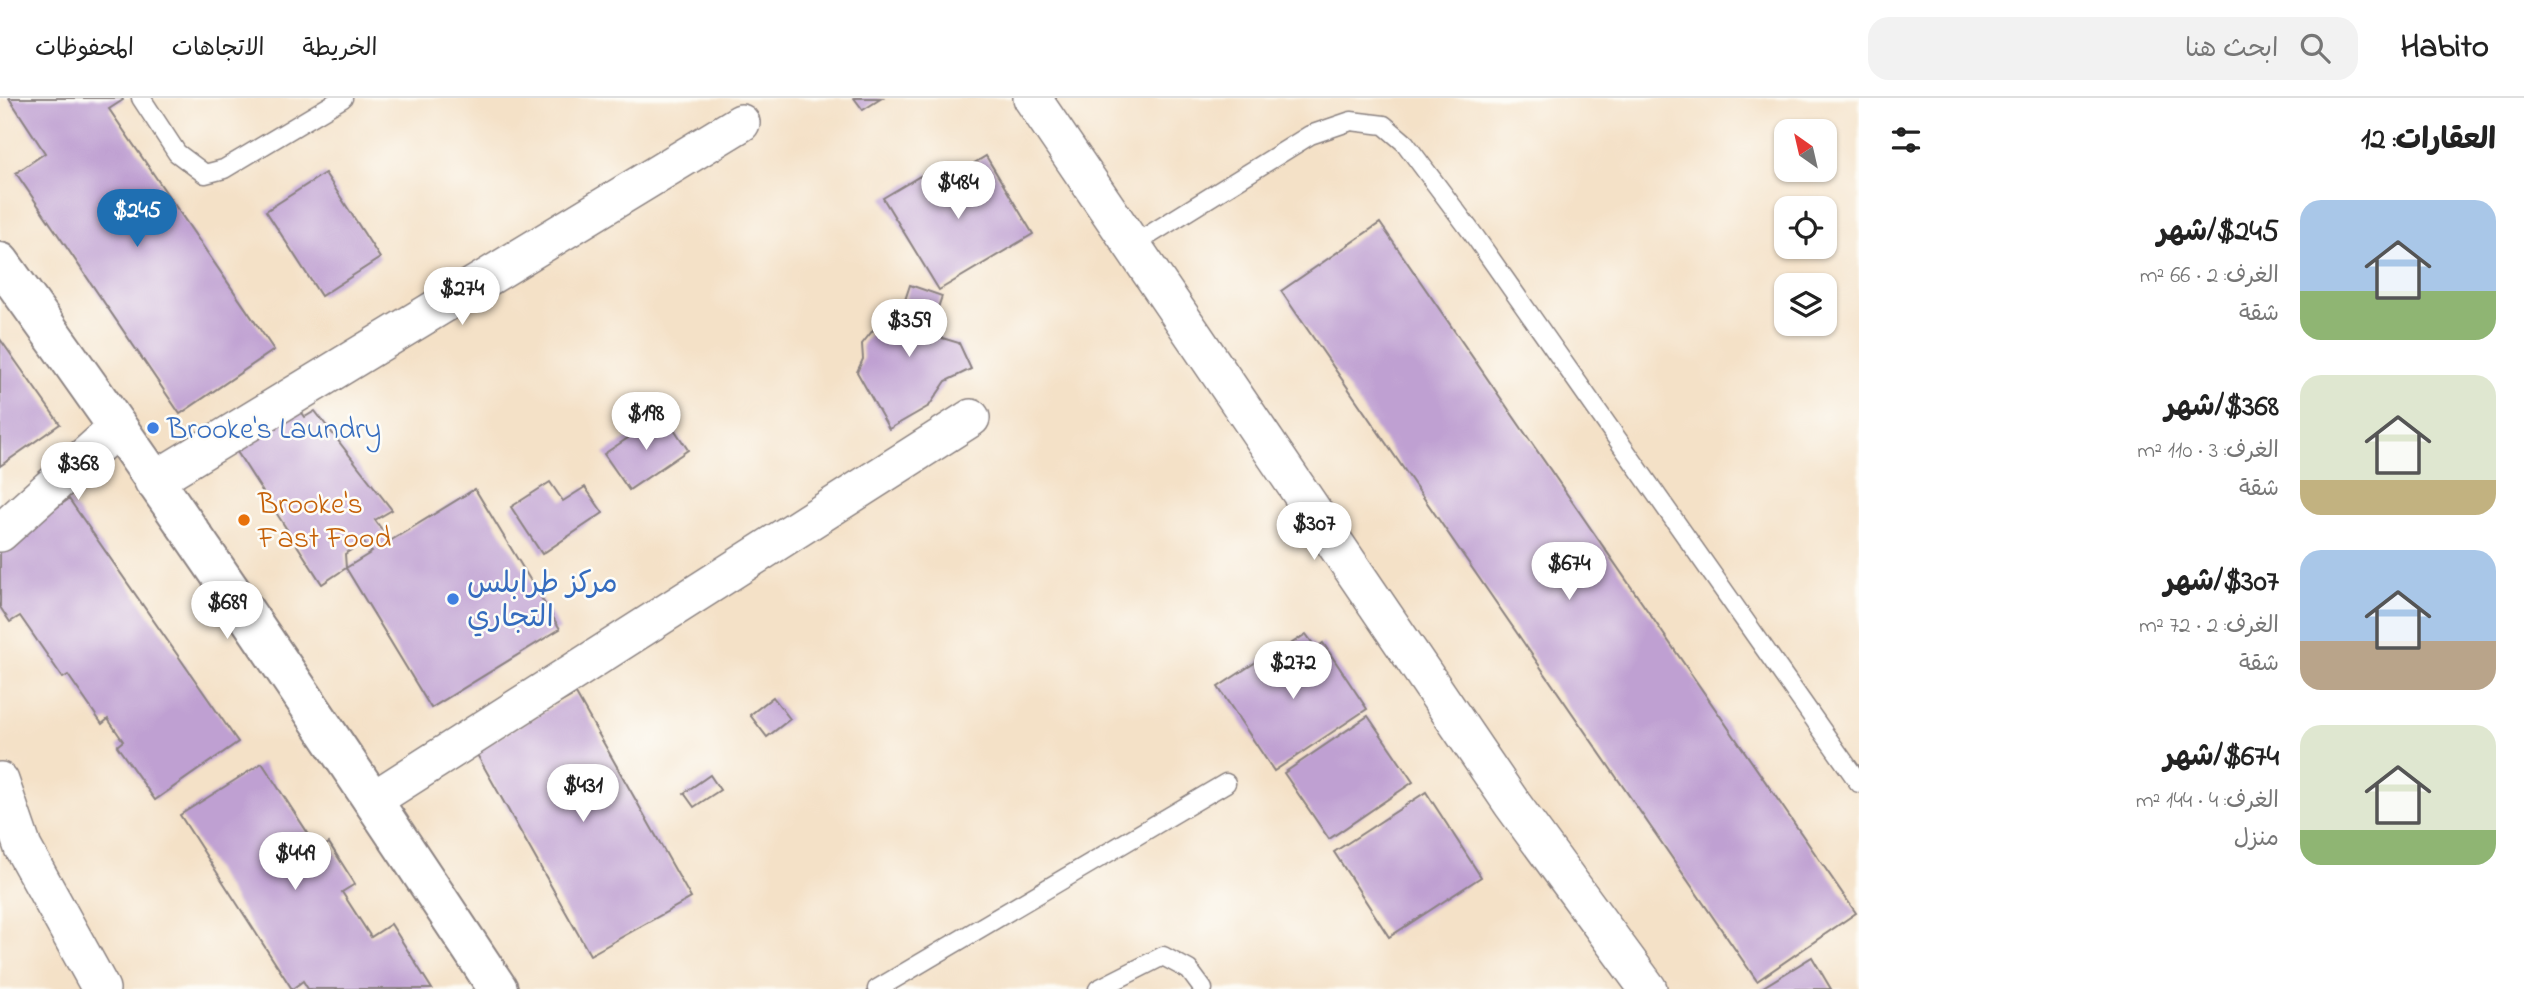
<!DOCTYPE html>
<html lang="ar">
<meta charset="utf-8">
<style>
:root{--surface:#fff;--page:#f2f2f2;--text:#222;--muted:#767676;--line:#e0e0e0;--accent:#1f6fb2}
body{margin:0;font-family:"Indie Flower","Playpen Sans Arabic",sans-serif;background:var(--page);color:var(--text);direction:rtl;height:100vh;display:flex;flex-direction:column;font-size:26px;white-space:nowrap}
*{box-sizing:border-box;margin:0}
p{font-size:23px;color:var(--muted)}
.icon{flex:none;width:38px;height:38px;fill:none;stroke:currentColor;stroke-width:2;stroke-linecap:round;stroke-linejoin:round}
.map{position:relative;flex:1;overflow:hidden;direction:ltr}
.drawer{display:flex;flex-direction:column;background:var(--surface);width:665px}
.drawer>*{flex:none}
.needle{width:46px;rotate:326deg}
.tools{position:absolute;left:1774px;top:21px;display:grid;gap:14px}
.tools a{display:grid;place-items:center;width:63px;height:63px;border-radius:14px;background:var(--surface);box-shadow:0 2px 5px #0004;font-size:35px}
.price{position:absolute;translate:-50% -60px;padding:0 16px;border-radius:24px;background:#fff;color:#222;font-size:23px;line-height:46px;filter:drop-shadow(0 2px 4px #0008)}
.price::after{content:'';position:absolute;left:50%;top:42px;width:21px;height:16px;margin-left:-10px;background:inherit;clip-path:polygon(0 0,100% 0,50% 100%)}
.price.on{background:var(--accent);color:#fff}
ul{padding:0;list-style:none}
li{display:flex;align-items:center;gap:21px;height:175px;padding:0 28px}
li span{display:grid;place-items:center;flex:none;width:196px;height:140px;border-radius:21px;color:#555}
li>.icon{margin-inline-start:auto}
span .icon{width:84px;height:84px;fill:#fffc;stroke-width:1}
li b{font-size:30px}
h2{display:flex;justify-content:space-between;align-items:center;height:84px;padding:0 28px;font-size:30px}
header{display:flex;align-items:center;gap:42px;box-sizing:border-box;height:98px;padding:0 35px;background:var(--surface);border-bottom:2px solid var(--line)}
header strong{font-size:33px}
nav{display:flex;gap:38px;margin-inline-start:auto;font-size:24px}
.search{width:490px;height:63px;background:var(--page);display:flex;align-items:center;gap:18px;box-sizing:border-box;padding:0 24px;border-radius:21px;color:var(--muted);font-size:26px}
main{display:flex;flex:1;min-height:0}
.map>svg:first-child{display:block}
.building{fill:#bfa0d2}
.lines{fill:none;stroke-linecap:round;stroke-linejoin:round}
.lane-casing{stroke:#8b8281;stroke-width:21}
.street-casing{stroke:#8b8281;stroke-width:40}
.secondary-casing{stroke:#8b8281;stroke-width:42}
.lane{stroke:#fff;stroke-width:18}
.street{stroke:#fff;stroke-width:37}
.secondary{stroke:#fff;stroke-width:38}
.shop-dot{fill:#3f7fe0;stroke:#fdfcf7;stroke-width:2.5}
.food-dot{fill:#e8710a;stroke:#fdfcf7;stroke-width:2.5}
.labels{text-anchor:middle;stroke-width:5;stroke-linejoin:round;paint-order:stroke}
.shop-label{font-size:30px;fill:#366cbe;stroke:#fdfcf7;text-anchor:start}
.food-label{font-size:30px;fill:#c56008;stroke:#fdfcf7;text-anchor:start}
</style>
<header>
<strong>Habito</strong>
<div class="search"><svg class="icon" aria-label="search" viewBox="0 0 24 24"><circle cx="10" cy="10" r="6"/><path d="M15 15l6 6"/></svg>ابحث هنا</div>
<nav><a>الخريطة</a><a>الاتجاهات</a><a>المحفوظات</a></nav>
</header>
<main>
<section class="drawer">
<h2>العقارات: 12<svg class="icon" aria-label="filters" viewBox="0 0 24 24"><path d="M4 7h16M4 17h16"/><circle cx="9" cy="7" r="2"/><circle cx="15" cy="17" r="2"/></svg></h2>
<ul>
<li><span style="background:linear-gradient(#a9c7e8 65%,#8fb573 0)"><svg class="icon" aria-label="home" viewBox="0 0 24 24"><path d="M3 11l9-7 9 7M6 9v11h12V9"/></svg></span><div><b>$245/شهر</b><p>الغرف: 2 · 66 m²</p><p>شقة</p></div></li>
<li><span style="background:linear-gradient(#dfe7d0 75%,#c2b280 0)"><svg class="icon" aria-label="home" viewBox="0 0 24 24"><path d="M3 11l9-7 9 7M6 9v11h12V9"/></svg></span><div><b>$368/شهر</b><p>الغرف: 3 · 110 m²</p><p>شقة</p></div></li>
<li><span style="background:linear-gradient(#a9c7e8 65%,#b9a48a 0)"><svg class="icon" aria-label="home" viewBox="0 0 24 24"><path d="M3 11l9-7 9 7M6 9v11h12V9"/></svg></span><div><b>$307/شهر</b><p>الغرف: 2 · 72 m²</p><p>شقة</p></div></li>
<li><span style="background:linear-gradient(#dfe7d0 75%,#8fb573 0)"><svg class="icon" aria-label="home" viewBox="0 0 24 24"><path d="M3 11l9-7 9 7M6 9v11h12V9"/></svg></span><div><b>$674/شهر</b><p>الغرف: 4 · 144 m²</p><p>منزل</p></div></li>
</ul>
</section>
<div class="map">
<svg width="1859" height="891" viewBox="0 0 1859 891">
<rect width="100%" height="100%" fill="#fdfcf7"/>
<filter id="ink" filterUnits="userSpaceOnUse"><feTurbulence type="fractalNoise" baseFrequency=".0143" numOctaves="2"/><feDisplacementMap in="SourceGraphic" scale="14" xChannelSelector="R" yChannelSelector="G"/><feConvolveMatrix kernelMatrix="1 2 1 2 8 2 1 2 1" color-interpolation-filters="sRGB"/></filter>
<filter id="wash" filterUnits="userSpaceOnUse"><feTurbulence type="fractalNoise" baseFrequency=".00686" numOctaves="4" result="noise"/><feDisplacementMap in="SourceGraphic" scale="28" xChannelSelector="R" yChannelSelector="G"/><feGaussianBlur stdDeviation="1.57" result="paint"/><feColorMatrix in="noise" values="0 0 0 0 0 0 0 0 0 0 0 0 0 0 0 0 0 1.4 0 .05"/><feComposite in="paint" operator="in"/></filter>
<g filter="url(#wash)">
<rect width="100%" height="100%" fill="#f4e1c7"/>
<g id="blocks">
<g class="building">
<path d="M9 0H122L123 2 109 11 274 252 180 316 16 75 45 55Z"/>
<path d="M854 0H882L863 12Z"/>
<path d="M986 58 1033 136 939 192 883 100 927 74 935 89Z"/>
<path d="M325 75 380 160 321 198 266 113Z"/>
<path d="M1380 125 1856 815 1757 883 1281 193Z"/>
<path d="M910 187 942 198 929 236 959 245 971 271 946 283 929 308 889 331 857 274 863 261 862 246 893 207 904 205Z"/>
<path d="M0 241 60 326 0 368Z"/>
<path d="M296 306 305 319 315 313 392 412 375 422 390 443 475 391 560 531 431 610 346 470 372 454 363 444 345 456 346 470 322 486 232 346Z"/>
<path d="M664 316 688 352 629 392 604 356Z"/>
<path d="M550 384 563 403 585 389 603 415 542 456 511 409Z"/>
<path d="M69 401 238 644 155 702 117 648 123 643 108 621 102 626 68 577 63 580 20 518 10 524 0 509V449Z"/>
<path d="M1306 536 1316 550 1323 545 1367 611 1274 673 1218 589 1262 560 1270 571 1291 558 1286 549Z"/>
<path d="M576 596 691 800 590 857 475 653Z"/>
<path d="M773 599 790 621 767 639 750 617Z"/>
<path d="M1368 618 1413 684 1329 741 1284 675Z"/>
<path d="M262 665 319 752 329 745 355 786 342 794 371 839 391 826 432 891H308L303 883 292 891 180 717Z"/>
<path d="M710 677 720 692 694 709 684 695Z"/>
<path d="M1426 694 1481 779 1389 839 1334 754Z"/>
<path d="M1812 859 1831 891H1760Z"/>
</g>
</g>
</g>
<g filter="url(#ink)">
<use href="#blocks" fill-opacity="0" stroke="#8b8281" stroke-width="2"/>
<g class="lines">
<g class="lane-casing">
<g id="lane">
<path d="M141 0 177 55 205 76 224 71 343 0"/>
<path d="M1133 147 1310 37 1351 23 1384 27 1405 45 1476 140 1859 685"/>
<path d="M877 891 1226 685"/>
<path d="M1098 891 1163 858 1189 872 1203 891"/>
</g>
</g>
<g class="street-casing">
<g id="street">
<path d="M1032 0 1513 707 1648 891"/>
<path d="M153 383 741 25"/>
<path d="M0 435 118 329"/>
<path d="M0 683 23 750 101 891"/>
<path d="M373 702 971 320"/>
</g>
</g>
<g class="secondary-casing">
<path id="secondary" d="M0 164C172 402 336 646 498 891"/>
</g>
<use href="#lane" class="lane"/>
<use href="#street" class="street"/>
<use href="#secondary" class="secondary"/>
</g>
</g>
<g class="shop-dot">
<circle cx="153" cy="330" r="7"/>
<circle cx="453" cy="501" r="7"/>
</g>
<circle class="food-dot" cx="244" cy="422" r="7"/>
<g class="labels">
<g class="shop-label">
<text x="167" y="340">Brooke's Laundry</text>
<text x="467" y="494">مركز طرابلس<tspan x="467" dy="34">التجاري</tspan></text>
</g>
<g class="food-label">
<text x="258" y="415">Brooke's<tspan x="258" dy="34">Fast Food</tspan></text>
</g>
</g>
</svg>
<div class="tools">
<a><svg class="needle" viewBox="-14 -14 28 28"><path d="M0-13l5 13h-10z" fill="#e53935"/><path d="M0 13l5-13h-10z" fill="#767676"/></svg></a>
<a><svg class="icon" aria-label="locate" viewBox="0 0 24 24"><circle cx="12" cy="12" r="6"/><path d="M12 2v4M12 18v4M2 12h4M18 12h4"/></svg></a>
<a><svg class="icon" aria-label="layers" viewBox="0 0 24 24"><path d="M12 4l9 5-9 5-9-5zM3 14l9 5 9-5"/></svg></a>
</div>
<b class="price" style="left:958px;top:123px">$484</b>
<b class="price on" style="left:137px;top:151px">$245</b>
<b class="price" style="left:462px;top:229px">$274</b>
<b class="price" style="left:909px;top:261px">$359</b>
<b class="price" style="left:646px;top:354px">$198</b>
<b class="price" style="left:78px;top:404px">$368</b>
<b class="price" style="left:1314px;top:464px">$307</b>
<b class="price" style="left:1569px;top:504px">$674</b>
<b class="price" style="left:227px;top:543px">$689</b>
<b class="price" style="left:1293px;top:603px">$272</b>
<b class="price" style="left:583px;top:726px">$431</b>
<b class="price" style="left:295px;top:794px">$449</b>
</div>
</main>
